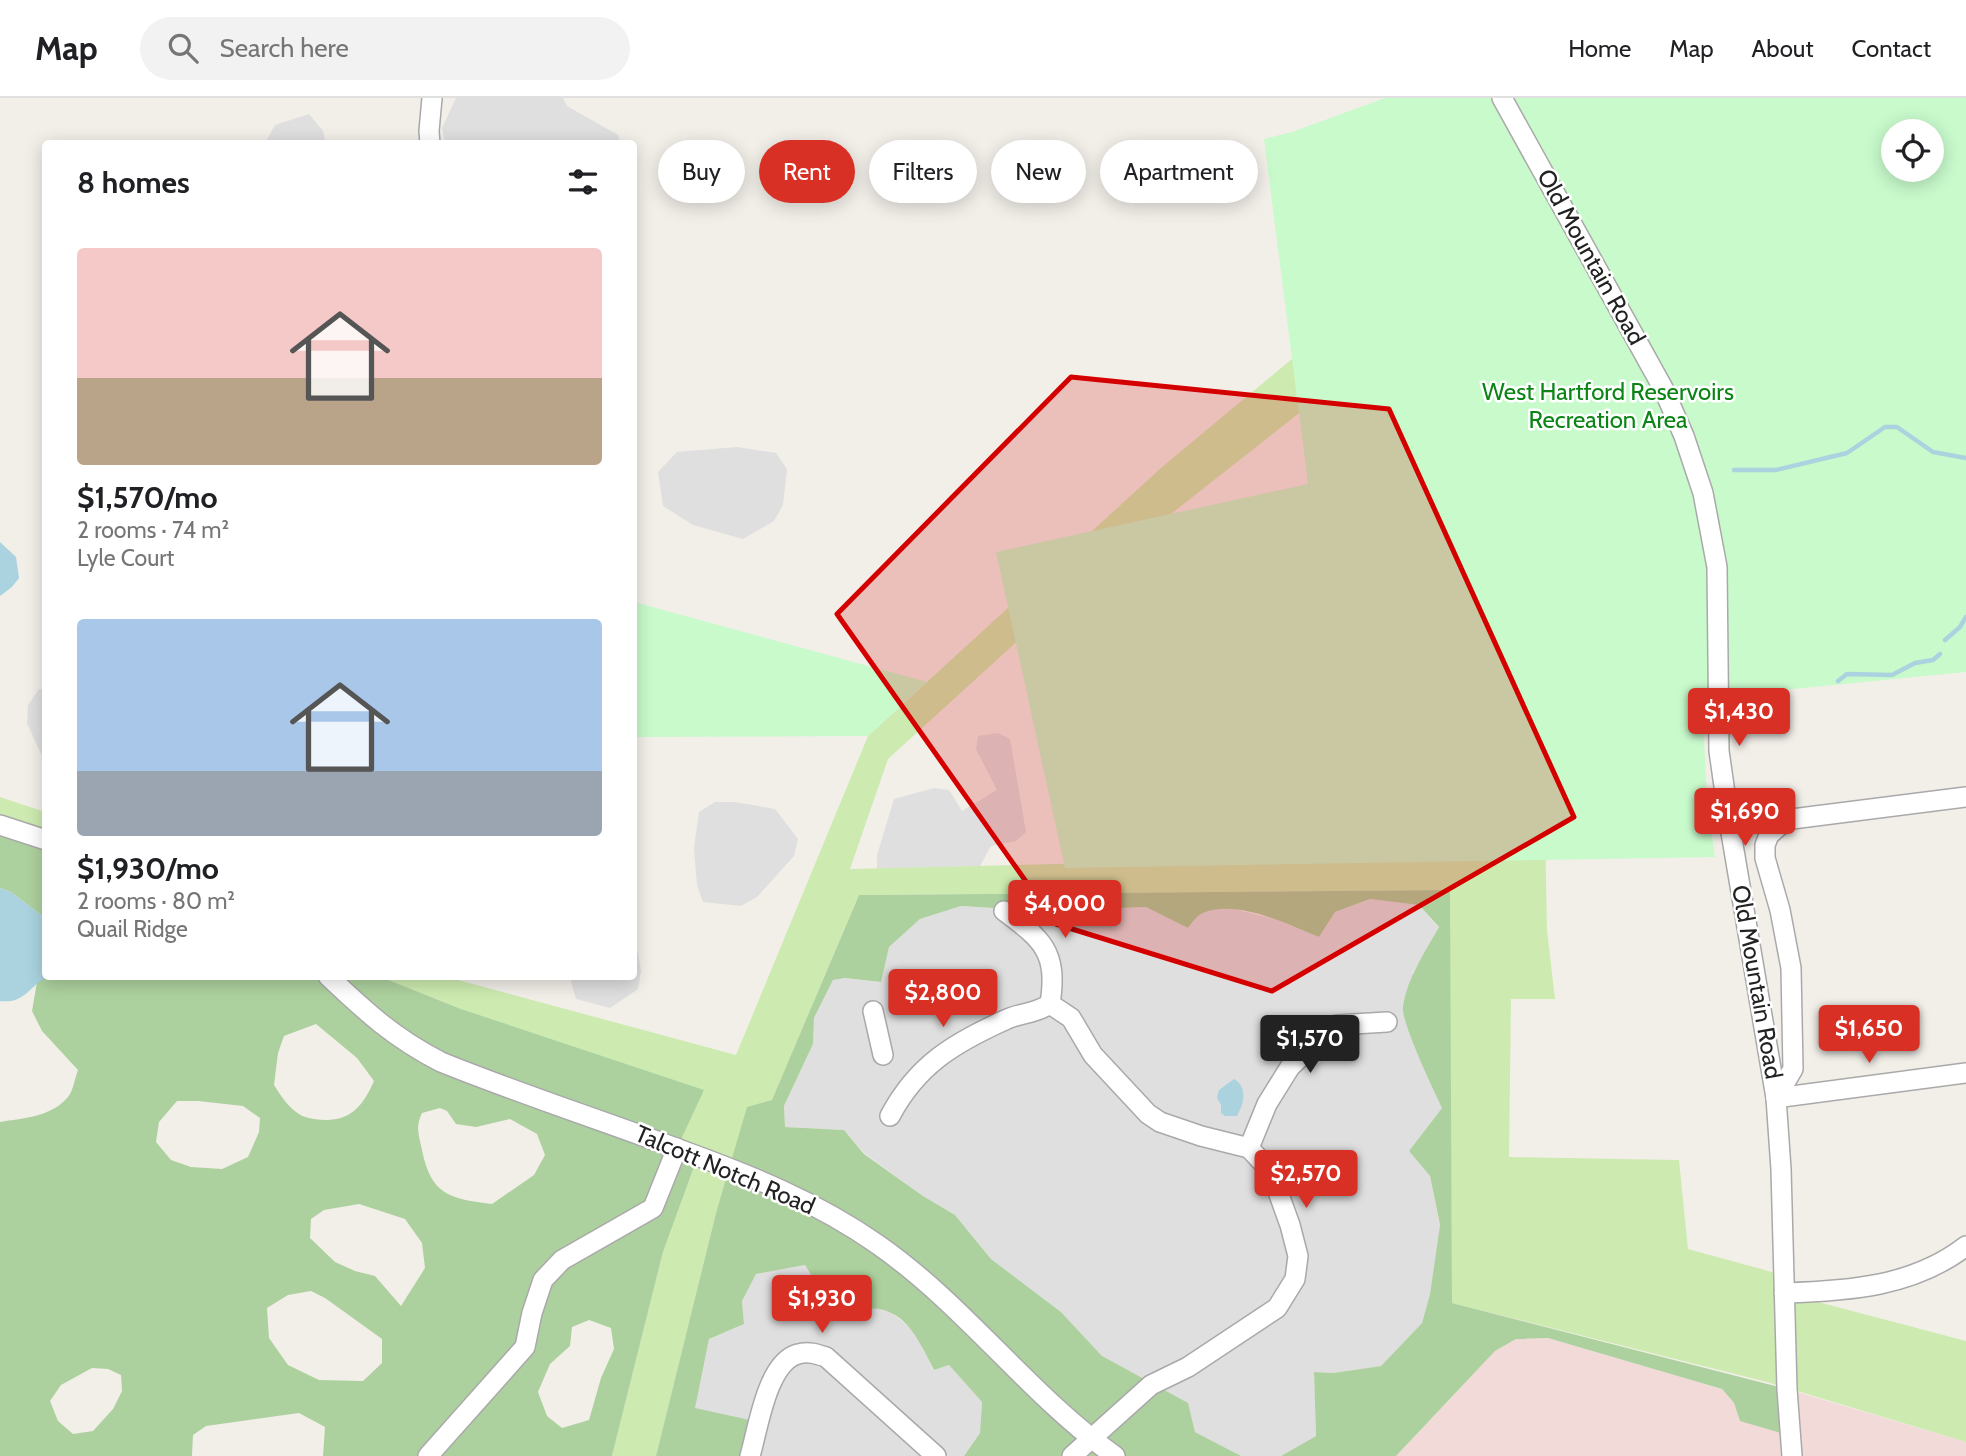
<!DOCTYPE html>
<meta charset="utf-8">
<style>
:root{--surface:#fff;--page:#f2f2f2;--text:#202124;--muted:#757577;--line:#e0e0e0;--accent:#d93025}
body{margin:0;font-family:Cabin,sans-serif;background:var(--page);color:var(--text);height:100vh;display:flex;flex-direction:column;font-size:26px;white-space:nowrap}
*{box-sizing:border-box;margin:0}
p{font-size:23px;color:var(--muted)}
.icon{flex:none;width:38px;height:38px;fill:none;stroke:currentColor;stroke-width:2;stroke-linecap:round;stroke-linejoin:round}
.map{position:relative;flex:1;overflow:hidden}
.drawer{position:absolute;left:42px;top:42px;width:595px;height:840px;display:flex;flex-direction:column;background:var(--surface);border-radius:7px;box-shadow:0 4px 18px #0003}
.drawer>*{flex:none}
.top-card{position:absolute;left:658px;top:42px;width:665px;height:63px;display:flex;gap:14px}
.fabs{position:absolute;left:1881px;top:21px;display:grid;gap:14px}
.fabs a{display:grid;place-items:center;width:63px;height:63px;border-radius:50%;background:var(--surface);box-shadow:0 4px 18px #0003;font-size:35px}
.price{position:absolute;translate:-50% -60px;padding:0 16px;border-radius:7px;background:var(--accent);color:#fff;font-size:23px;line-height:46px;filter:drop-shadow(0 2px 4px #0008)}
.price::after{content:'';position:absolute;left:50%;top:42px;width:21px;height:16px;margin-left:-10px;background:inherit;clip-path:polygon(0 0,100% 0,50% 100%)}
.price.on{background:#222;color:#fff}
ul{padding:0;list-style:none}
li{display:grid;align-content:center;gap:14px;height:371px;padding:0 35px}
li span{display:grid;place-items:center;height:217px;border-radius:7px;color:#555}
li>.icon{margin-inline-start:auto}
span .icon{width:126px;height:126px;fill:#fffc;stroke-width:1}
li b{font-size:30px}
h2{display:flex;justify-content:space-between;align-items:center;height:84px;padding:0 35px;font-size:30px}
.chip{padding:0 24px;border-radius:32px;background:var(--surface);box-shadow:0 4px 18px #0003;font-size:24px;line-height:63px}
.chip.on{background:var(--accent);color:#fff}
header{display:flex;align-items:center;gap:42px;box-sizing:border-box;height:98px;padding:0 35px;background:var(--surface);border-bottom:2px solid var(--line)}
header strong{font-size:33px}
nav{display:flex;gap:38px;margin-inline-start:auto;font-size:24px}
.search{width:490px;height:63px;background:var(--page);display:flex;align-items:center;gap:18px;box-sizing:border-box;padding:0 24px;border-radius:38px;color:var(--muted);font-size:26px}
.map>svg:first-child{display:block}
.residential{fill:#e0dfdf}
.commercial{fill:#f2dad9}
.grass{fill:#cdebb0;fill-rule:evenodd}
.forest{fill:#add19e;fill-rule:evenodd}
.park{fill:#c8facc;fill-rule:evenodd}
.water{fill:#aad3df}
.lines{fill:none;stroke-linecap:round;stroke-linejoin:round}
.stream{stroke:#aad3df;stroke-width:4.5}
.minor-casing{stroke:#a9a9a9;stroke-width:22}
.minor{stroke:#fff;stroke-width:19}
.marked{fill:#d40000;fill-opacity:0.2;stroke:#d40000;stroke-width:5;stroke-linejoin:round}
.labels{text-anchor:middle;stroke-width:5;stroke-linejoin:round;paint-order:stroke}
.street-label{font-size:24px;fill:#222;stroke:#fff}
.park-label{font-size:24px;fill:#0c8416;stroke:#fff}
</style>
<header>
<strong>Map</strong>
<div class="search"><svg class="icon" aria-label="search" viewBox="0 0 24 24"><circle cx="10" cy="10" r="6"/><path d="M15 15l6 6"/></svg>Search here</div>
<nav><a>Home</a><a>Map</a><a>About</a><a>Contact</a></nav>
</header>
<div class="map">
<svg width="1966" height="1358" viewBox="0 0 1966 1358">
<rect width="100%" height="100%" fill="#f2efe9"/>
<g class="residential">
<path d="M456 0H563L567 8 618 37 620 45H445L442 30Z"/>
<path d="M309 16 323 33 326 45H265L275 27Z"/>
<path d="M737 349 776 355 787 371 783 407 774 423 743 441 693 427 663 408 658 374 677 354Z"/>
<path d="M39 591 45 592V657L41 656 27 625 28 607Z"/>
<path d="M998 635 1010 641 1026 734 1016 743 991 748 980 768 877 771V757L894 701 934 690 949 692 962 713 997 692 976 651 978 638Z"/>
<path d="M715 704H735L775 711 798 741 794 758 757 799 741 808 703 804 697 787 694 750 699 714Z"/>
<path d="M1370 801 1419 807 1439 830 1413 874 1417 954 1442 1010 1409 1053 1430 1078 1440 1128 1430 1196 1422 1225 1381 1268 1333 1275 1314 1274 1316 1338 1281 1358H1241L1195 1334 1151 1287 1102 1258 1061 1214 991 1161 955 1117 923 1098 864 1055 844 1032 785 1029 784 1008 813 946 814 920 833 882 845 880 880 884 889 849 920 821 961 808 1045 813 1146 809 1188 830 1200 815 1226 809 1277 822 1319 839 1335 814Z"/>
<path d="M634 850 638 855 641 873 638 891 610 910 576 901 571 884 572 879 634 878Z"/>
<path d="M805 1167 821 1193 865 1209 889 1212 917 1236 933 1272 949 1267 982 1304 980 1335 964 1358H750L694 1310 709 1241 744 1226 742 1203 756 1176Z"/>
</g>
<path class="commercial" d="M1548 1240 1722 1291 1734 1305 1740 1323 1787 1291 1966 1344V1358H1396L1495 1253 1516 1241Z"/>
<g class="grass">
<path d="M1477 107 1533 122 1547 832 1555 901H1511L1509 1059 1679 1062 1688 1151 1783 1177 1784 1195 1966 1243V1344L1767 1284 1452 1205 1449 792 859 797 772 1003 730 1070 716 1115 656 1358H612L663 1154 698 1058 461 911 381 879H447L736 957 868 638 1161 370ZM1331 290 1469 756 850 771 888 661 1068 497Z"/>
<path d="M0 699 45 714V742L0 727Z"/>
</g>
<g class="forest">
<path d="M0 727 45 742V820L11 794 0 790Z"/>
<path d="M1450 792 1452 1205 1787 1291 1791 1338 1740 1323 1734 1305 1722 1291 1548 1240 1516 1241 1495 1253 1396 1358H1281L1316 1338 1314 1274 1333 1275 1381 1268 1422 1225 1430 1196 1440 1127 1430 1078 1409 1053 1442 1010C1434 993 1401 924 1403 909 1407 880 1425 854 1439 829L1419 807 1370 801 1335 814 1319 839C1287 826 1237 801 1203 815 1197 817 1192 825 1188 830L1146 809 1045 813 961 808 920 821 889 849 881 884 845 880 833 882 814 920 813 946 784 1008 785 1029 844 1032 864 1056 923 1098 955 1117 991 1161 1061 1214 1102 1258 1188 1305 1195 1334 1241 1358H964L980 1335 982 1304 949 1267 934 1272C915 1234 899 1199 850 1214L821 1193 805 1167 756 1176 742 1203 744 1226 709 1241 695 1310 759 1324 750 1358H656L716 1115 747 1009 772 1002 859 797Z"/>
<path d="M47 878 381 879 461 911 704 992 677 1050 698 1058 663 1154 612 1358H323L325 1329 299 1315 206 1328 193 1337 192 1358H0V1024C24 1020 51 1019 68 999 73 993 75 980 78 972L42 933 32 913 37 884ZM316 926 357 960 374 983C361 1012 347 1026 314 1021 309 1020 303 1019 299 1016 288 1009 281 998 274 987L278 955 284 938ZM177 1003H198L243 1008 260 1020 259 1034 248 1059 222 1071 191 1069 171 1062 156 1044 159 1024ZM440 1010 447 1013 456 1026 476 1029 510 1021 537 1036 545 1057 534 1077 492 1106C450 1101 431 1097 422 1052 419 1037 415 1029 422 1015ZM359 1106 405 1121 422 1145 425 1170 401 1208 375 1178 355 1173 335 1164 310 1140 311 1121 324 1112ZM311 1193 325 1200 382 1241V1265L363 1283 319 1282 288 1267 269 1240 267 1210 288 1197ZM589 1222 611 1230 614 1251 601 1280 589 1322 562 1330 547 1318 538 1294 550 1266 570 1248 572 1229ZM92 1270 108 1271 121 1277 122 1293 113 1311 93 1333 73 1336 58 1323 50 1303 61 1287Z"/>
</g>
<g class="park">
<path d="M1385 0H1966V574L1702 600 1707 701 1715 759 1065 770 996 454 1308 386 1264 41 1292 34ZM1894 33H1932V72H1894Z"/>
<path d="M634 504 927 584 868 638 634 639Z"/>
</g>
<g class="water">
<path d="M0 444 16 459 19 480 12 489 0 498Z"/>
<path d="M0 790 11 794 45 820 47 879C28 889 25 906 0 903Z"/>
<path d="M1234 981C1248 989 1244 1006 1237 1018H1225L1221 1015V1007L1217 1000 1219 992Z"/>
</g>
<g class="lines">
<g class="stream">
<path d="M1734 372H1776L1847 355 1885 329H1897L1933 354 1966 360"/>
<path d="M1945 542 1960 529 1966 519"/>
<path d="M1838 583 1847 576 1892 577 1915 565 1933 562 1940 556"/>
</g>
<g class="minor-casing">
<g id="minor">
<path d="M1502 0 1663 290 1684 338 1703 395 1717 469 1719 653 1729 723 1776 1000 1781 1071 1787 1291 1792 1358"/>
<path d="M430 46 429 33 432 0"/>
<path d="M0 727 46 742"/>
<path d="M1004 813C1043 842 1058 854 1050 906"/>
<path d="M328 878C366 914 394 940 441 964 520 996 601 1022 681 1052 750 1077 817 1104 877 1146 965 1207 1028 1296 1115 1358"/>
<path d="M1050 906 1071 920 1093 957 1148 1016 1160 1024 1201 1038 1249 1050 1264 1066 1277 1091 1290 1127 1298 1158 1295 1181 1277 1210 1188 1269 1151 1287 1072 1358"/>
<path d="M873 913 883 957"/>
<path d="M1776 1000 1793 971 1791 870 1780 812 1765 760V747L1769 737 1779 728 1792 721 1966 699"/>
<path d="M1776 1000 1966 975"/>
<path d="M890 1018C917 967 954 945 1005 922 1021 914 1033 917 1050 906"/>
<path d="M1249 1050 1267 1006 1290 969 1325 935 1337 927 1387 924"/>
<path d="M1784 1195C1848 1193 1913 1189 1966 1148"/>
<path d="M428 1358 525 1249 532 1215 543 1182 562 1162 653 1110 677 1050"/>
<path d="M750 1358C758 1331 767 1264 798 1256 808 1253 817 1256 826 1259L936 1358"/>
</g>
</g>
<use href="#minor" class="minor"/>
</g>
<path class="marked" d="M1071 279 1389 311 1574 719 1272 893 1056 826 837 516Z"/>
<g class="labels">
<g class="street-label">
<text transform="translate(1591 159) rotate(61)" y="8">Old Mountain Road</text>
<text transform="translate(1757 884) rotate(80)" y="8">Old Mountain Road</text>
<text transform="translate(725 1072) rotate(23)" y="8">Talcott Notch Road</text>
</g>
<g class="park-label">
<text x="1608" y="302">West Hartford Reservoirs<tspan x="1608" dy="28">Recreation Area</tspan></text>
</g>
</g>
</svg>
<div class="fabs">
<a><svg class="icon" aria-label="locate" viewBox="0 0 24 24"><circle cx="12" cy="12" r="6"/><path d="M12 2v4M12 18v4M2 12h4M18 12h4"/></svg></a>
</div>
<b class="price" style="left:1739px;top:650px">$1,430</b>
<b class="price" style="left:1745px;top:750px">$1,690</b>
<b class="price" style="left:1065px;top:842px">$4,000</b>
<b class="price" style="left:943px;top:931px">$2,800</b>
<b class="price" style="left:1869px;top:967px">$1,650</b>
<b class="price on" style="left:1310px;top:977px">$1,570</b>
<b class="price" style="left:1306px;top:1112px">$2,570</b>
<b class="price" style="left:822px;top:1237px">$1,930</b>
<div class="top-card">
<a class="chip">Buy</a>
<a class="chip on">Rent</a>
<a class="chip">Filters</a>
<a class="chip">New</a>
<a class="chip">Apartment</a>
</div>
<section class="drawer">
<h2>8 homes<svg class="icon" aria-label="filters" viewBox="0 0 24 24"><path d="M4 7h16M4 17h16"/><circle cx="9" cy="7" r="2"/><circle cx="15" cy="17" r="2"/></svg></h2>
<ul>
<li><span style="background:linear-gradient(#f6c9c9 60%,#b9a48a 0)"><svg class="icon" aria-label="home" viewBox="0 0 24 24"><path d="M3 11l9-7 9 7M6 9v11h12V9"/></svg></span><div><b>$1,570/mo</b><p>2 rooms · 74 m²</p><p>Lyle Court</p></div></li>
<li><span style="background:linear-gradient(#a9c7e8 70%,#9aa5b1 0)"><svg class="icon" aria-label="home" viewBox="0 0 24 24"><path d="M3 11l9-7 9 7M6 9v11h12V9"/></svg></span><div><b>$1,930/mo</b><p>2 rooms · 80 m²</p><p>Quail Ridge</p></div></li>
</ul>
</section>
</div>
